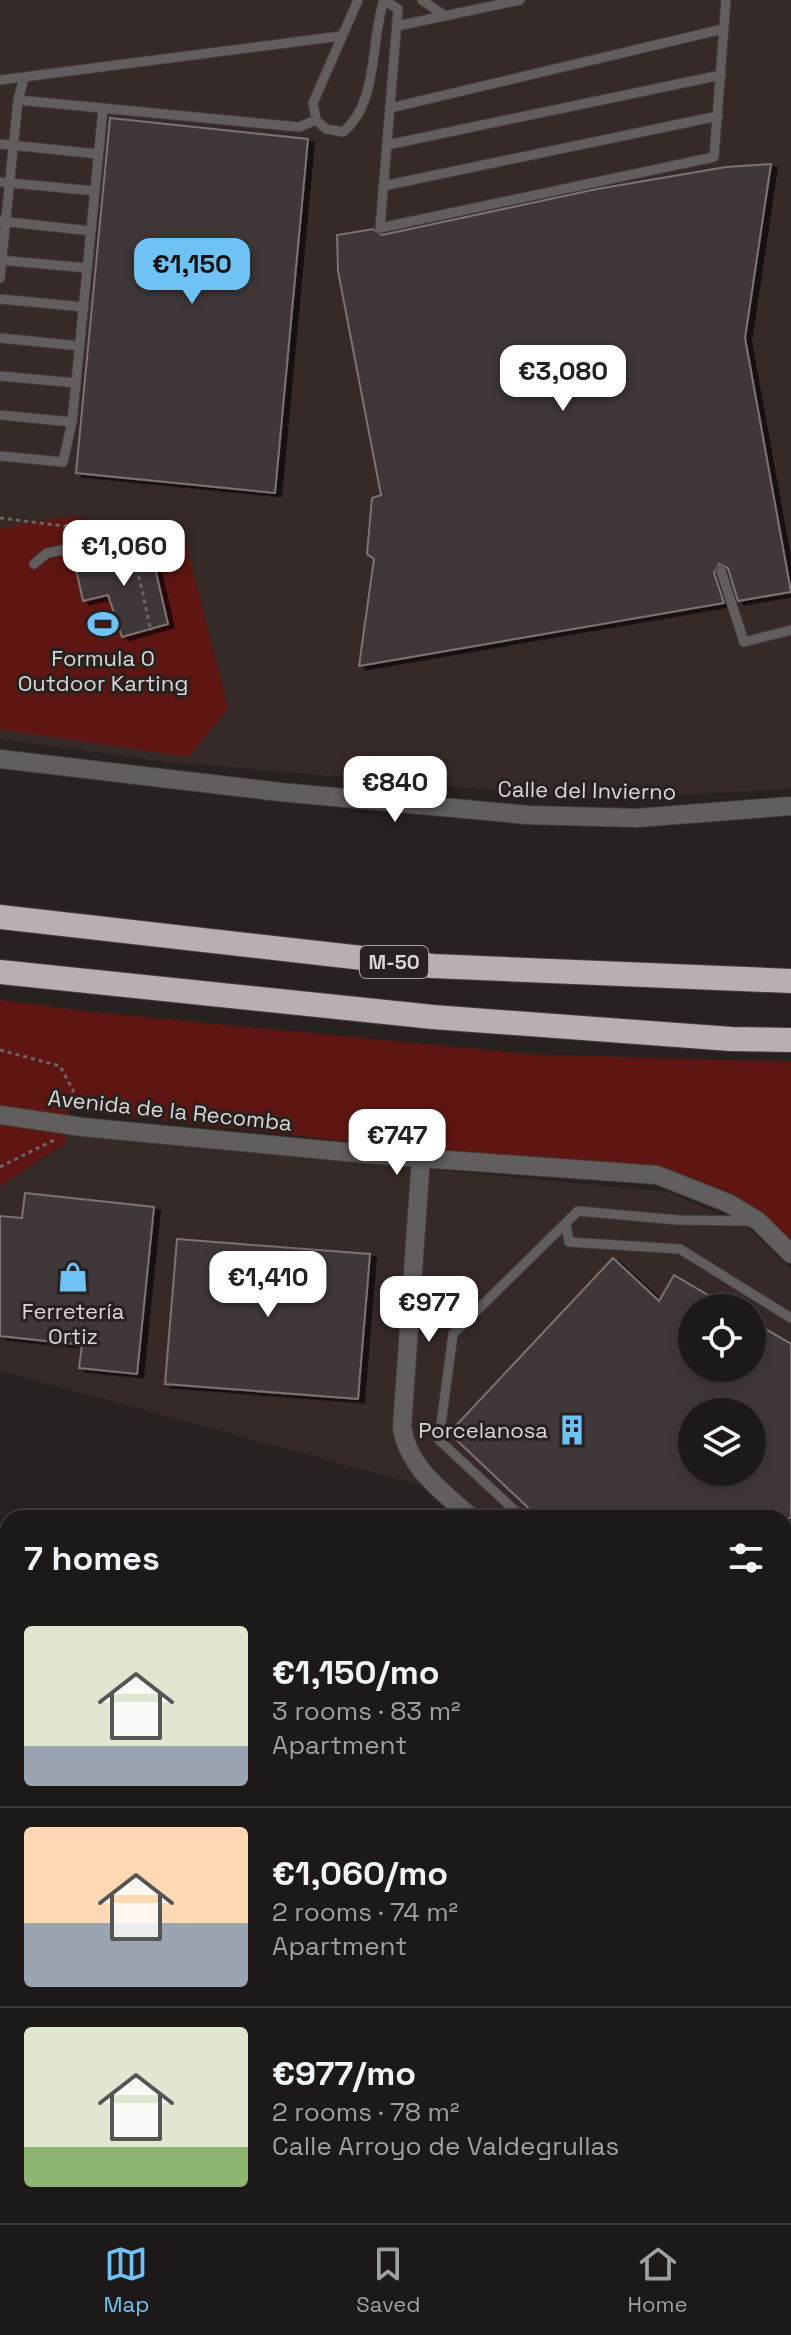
<!DOCTYPE html>
<meta charset="utf-8">
<style>
:root{--surface:#1d1918;--page:#2a2625;--text:#f1f3f6;--muted:#a0a0a2;--line:#3b3837;--accent:#6fc2f4}
body{margin:0;font-family:"Space Grotesk",sans-serif;background:var(--page);color:var(--text);height:100vh;display:flex;flex-direction:column;font-size:30px;white-space:nowrap}
*{box-sizing:border-box;margin:0}
p{font-size:26px;color:var(--muted)}
.icon{flex:none;width:44px;height:44px;fill:none;stroke:currentColor;stroke-width:2;stroke-linecap:round;stroke-linejoin:round}
.map{position:relative;flex:1;overflow:hidden}
.sheet{position:absolute;left:0px;top:1510px;width:792px;height:714px;display:flex;flex-direction:column;background:var(--surface);border-radius:24px 24px 0 0;box-shadow:0 4px 12px #0003,0 0 0 2px var(--line)}
.sheet>*{flex:none}
.fabs{position:absolute;left:678px;top:1294px;display:grid;gap:16px}
.fabs a{display:grid;place-items:center;width:88px;height:88px;border-radius:50%;background:var(--surface);box-shadow:0 4px 12px #0003,0 0 0 2px var(--line);font-size:40px}
.price{position:absolute;translate:-50% -68px;padding:0 18px;border-radius:16px;background:#fff;color:#222;font-size:26px;line-height:52px;filter:drop-shadow(0 2px 4px #0008)}
.price::after{content:'';position:absolute;left:50%;top:48px;width:24px;height:18px;margin-left:-12px;background:inherit;clip-path:polygon(0 0,100% 0,50% 100%)}
.price.selected{background:var(--accent);color:#111}
ul{padding:0;list-style:none}
li{display:flex;align-items:center;gap:24px;height:200px;padding:0 24px}
li+li{border-top:2px solid var(--line)}
li span{display:grid;place-items:center;flex:none;width:224px;height:160px;border-radius:8px;color:#555}
li>.icon{margin-inline-start:auto}
span .icon{width:96px;height:96px;fill:#fffc;stroke-width:1}
li b{font-size:34px}
h2{display:flex;justify-content:space-between;align-items:center;height:96px;padding:0 24px;font-size:34px}
.dock{display:flex;justify-content:space-around;align-items:center;height:112px;border-top:2px solid var(--line);background:var(--surface);font-size:22px;color:var(--muted)}
.dock a{display:grid;justify-items:center;gap:4px}
.dock .selected{color:var(--accent)}
.map>svg:first-child{display:block}
.built{fill:#362a28;fill-rule:evenodd}
.green{fill:#5f1613}
.building{fill:#403938;stroke:#7b7372;stroke-width:2;fill-rule:evenodd;filter:url(#shadow)}
.lines{fill:none;stroke-linecap:round;stroke-linejoin:round}
.service-casing{stroke:#443e3d;stroke-width:11}
.minor-casing{stroke:#443e3d;stroke-width:20}
.motorway-casing{stroke:#443e3d;stroke-width:26}
.path{stroke:#6a6564;stroke-width:3;stroke-dasharray:4 4;stroke-linecap:butt}
.service{stroke:#615e5d;stroke-width:9}
.minor{stroke:#615e5d;stroke-width:18}
.motorway{stroke:#b8b0af;stroke-width:24}
.labels{text-anchor:middle;stroke-width:6;stroke-linejoin:round;paint-order:stroke}
.shield{fill:#272120;stroke:#a5a09f;stroke-width:2}
.shield-label{font-size:20px;font-weight:bold;fill:#dbd7d6}
.poi-label{font-size:22px;fill:#dbd7d6;stroke:#272120}
.street-label{font-size:22px;fill:#dbd7d6;stroke:#272120}
</style>
<div class="map">
<svg width="791" height="2223" viewBox="0 0 791 2223">
<defs>
<filter id="shadow"><feDropShadow dx="6" dy="3.5" stdDeviation="0" flood-color="#0009"/></filter>
</defs>
<rect width="100%" height="100%" fill="#272120"/>
<g class="built">
<path d="M0 0H791V789L597 799 168 762 0 739Z"/>
<path d="M67 1134 669 1192 747 1227 791 1269V1832L784 1826V1518H464L434 1489 0 1371V1186L65 1144ZM692 1308H752V1368H692ZM692 1412H752V1472H692Z"/>
</g>
<g class="green">
<path d="M72 516 185 540 228 708 189 757 0 729V528Z"/>
<path d="M0 1000 93 1012 528 1054 791 1062V1244L764 1218 695 1180 647 1166 444 1152 69 1110 65 1143 0 1186Z"/>
</g>
<g class="building">
<path d="M110 118 308 139 275 493 76 473Z"/>
<path d="M771 164 745 338 791 592 738 601 728 568 719 564 714 573 724 603 359 666 374 559 367 554 372 498 381 495 338 271 337 235 373 229 382 235 597 189 726 167Z"/>
<path d="M123 546 127 560 152 555 168 624 122 637 108 595 83 601 73 556 84 559 90 550Z"/>
<path d="M25 1193 154 1207 137 1374 79 1368 82 1345 0 1336V1216L22 1218Z"/>
<path d="M177 1239 370 1254 358 1399 165 1384Z"/>
<path d="M613 1258 659 1301 674 1275 730 1308H692V1368H752V1321L791 1344V1518H539L449 1433ZM692 1412H752V1472H692Z"/>
</g>
<g class="lines">
<g class="service-casing">
<g id="service">
<path d="M358 0 313 103 316 120 326 129 343 132C379 103 370 41 384 0"/>
<path d="M384 0 398 9 380 228 714 157 726 0"/>
<path d="M422 0 445 16"/>
<path d="M397 26 520 0"/>
<path d="M0 80 341 36"/>
<path d="M18 100 299 127 316 120"/>
<path d="M390 108 723 29"/>
<path d="M0 144 98 154"/>
<path d="M387 145 721 75"/>
<path d="M0 182 95 191"/>
<path d="M383 186 718 116"/>
<path d="M0 221 91 231"/>
<path d="M0 260 87 268"/>
<path d="M0 278 18 100 24 78"/>
<path d="M0 299 84 307"/>
<path d="M0 338 80 346"/>
<path d="M0 376 76 383"/>
<path d="M0 415 72 422"/>
<path d="M0 456 63 462 72 422 103 109"/>
<path d="M34 564 47 553 78 547 83 552"/>
<path d="M721 571 744 642 791 630"/>
<path d="M566 1224 569 1242 680 1249 791 1318"/>
<path d="M523 1518 439 1440 453 1334 578 1211 678 1220 750 1221"/>
<path d="M784 1616 791 1609"/>
<path d="M784 1713 791 1706"/>
<path d="M784 1809 791 1816"/>
</g>
</g>
<g class="minor-casing">
<g id="minor">
<path d="M0 759 280 792 528 815 637 818 791 806"/>
<path d="M0 1115 82 1127 377 1155 657 1175 728 1203 758 1221 791 1254"/>
<path d="M421 1158 402 1427C408 1468 442 1491 472 1518"/>
<path d="M784 1665 791 1658"/>
</g>
</g>
<g class="motorway-casing">
<g id="motorway">
<path d="M0 917 433 966 791 981"/>
<path d="M0 972 433 1017 731 1039 791 1040"/>
</g>
</g>
<g class="path">
<path d="M0 518 64 526 82 523 100 538 126 543 139 577 151 631"/>
<path d="M0 1050 60 1066 73 1090 72 1098 81 1110"/>
<path d="M0 1167 54 1140"/>
<path d="M0 2116 8 2126"/>
<path d="M76 2216 81 2223"/>
<path d="M146 2223V2216"/>
</g>
<use href="#service" class="service"/>
<use href="#minor" class="minor"/>
<use href="#motorway" class="motorway"/>
</g>
<defs>
<g id="stadium-bare" transform="scale(2.4)"><path d="M0-5a6.5 5 0 1 0 0 10a6.5 5 0 1 0 0-10ZM-3.5-1.8h7v3.6h-7Z" fill="#6fc2f4" stroke="#272120" stroke-width="2.5" paint-order="stroke"/></g>
<g id="shop-bare" transform="scale(2.4)"><path d="M-5-2.5h2.3a2.7 3.5 0 0 1 5.4 0H5L5.5 6h-11ZM-1.5-2.5h3a1.5 2.3 0 0 0-3 0Z" fill="#6fc2f4" stroke="#272120" stroke-width="2.5" paint-order="stroke"/></g>
<g id="building-bare" transform="scale(2.4)"><path d="M-4-6H4V6H1V3H-1V6H-4ZM-2.5-4.3h1.7v1.8h-1.7ZM.8-4.3h1.7v1.8H.8ZM-2.5-1h1.7V.8h-1.7ZM.8-1h1.7V.8H.8Z" fill="#6fc2f4" stroke="#272120" stroke-width="2.5" paint-order="stroke"/></g>
</defs>
<g fill-rule="evenodd">
<use href="#stadium-bare" x="103" y="624"/>
<use href="#shop-bare" x="73" y="1277"/>
<use href="#building-bare" x="572" y="1430"/>
</g>
<g class="labels">
<rect class="shield" x="360" y="946" width="68" height="32" rx="6"/>
<g class="shield-label">
<text x="394" y="969">M-50</text>
</g>
<g class="poi-label">
<text x="103" y="666">Formula 0<tspan x="103" dy="25">Outdoor Karting</tspan></text>
<text x="73" y="1319">Ferretería<tspan x="73" dy="25">Ortiz</tspan></text>
<text x="548" y="1438" text-anchor="end">Porcelanosa</text>
</g>
<g class="street-label">
<text transform="translate(587 790) rotate(1)" y="8">Calle del Invierno</text>
<text transform="translate(170 1110) rotate(6)" y="8">Avenida de la Recomba</text>
</g>
</g>
</svg>
<div class="fabs">
<a><svg class="icon" aria-label="locate" viewBox="0 0 24 24"><circle cx="12" cy="12" r="6"/><path d="M12 2v4M12 18v4M2 12h4M18 12h4"/></svg></a>
<a><svg class="icon" aria-label="layers" viewBox="0 0 24 24"><path d="M12 4l9 5-9 5-9-5zM3 14l9 5 9-5"/></svg></a>
</div>
<b class="price selected" style="left:192px;top:306px">€1,150</b>
<b class="price" style="left:563px;top:413px">€3,080</b>
<b class="price" style="left:124px;top:588px">€1,060</b>
<b class="price" style="left:395px;top:824px">€840</b>
<b class="price" style="left:397px;top:1177px">€747</b>
<b class="price" style="left:268px;top:1319px">€1,410</b>
<b class="price" style="left:429px;top:1344px">€977</b>
<section class="sheet">
<h2>7 homes<svg class="icon" aria-label="filters" viewBox="0 0 24 24"><path d="M4 7h16M4 17h16"/><circle cx="9" cy="7" r="2"/><circle cx="15" cy="17" r="2"/></svg></h2>
<ul>
<li><span style="background:linear-gradient(#dfe7d0 75%,#9aa5b1 0)"><svg class="icon" aria-label="home" viewBox="0 0 24 24"><path d="M3 11l9-7 9 7M6 9v11h12V9"/></svg></span><div><b>€1,150/mo</b><p>3 rooms · 83 m²</p><p>Apartment</p></div></li>
<li><span style="background:linear-gradient(#ffd9b3 60%,#9aa5b1 0)"><svg class="icon" aria-label="home" viewBox="0 0 24 24"><path d="M3 11l9-7 9 7M6 9v11h12V9"/></svg></span><div><b>€1,060/mo</b><p>2 rooms · 74 m²</p><p>Apartment</p></div></li>
<li><span style="background:linear-gradient(#dfe7d0 75%,#8fb573 0)"><svg class="icon" aria-label="home" viewBox="0 0 24 24"><path d="M3 11l9-7 9 7M6 9v11h12V9"/></svg></span><div><b>€977/mo</b><p>2 rooms · 78 m²</p><p>Calle Arroyo de Valdegrullas</p></div></li>
</ul>
</section>
</div>
<nav class="dock">
<a class="selected"><svg class="icon" aria-label="map" viewBox="0 0 24 24"><path d="M3 6l6-2 6 2 6-2v14l-6 2-6-2-6 2zM9 4v14M15 6v14"/></svg>Map</a>
<a><svg class="icon" aria-label="saved" viewBox="0 0 24 24"><path d="M7 4h10v16l-5-4-5 4z"/></svg>Saved</a>
<a><svg class="icon" aria-label="home" viewBox="0 0 24 24"><path d="M3 11l9-7 9 7M6 9v11h12V9"/></svg>Home</a>
</nav>
